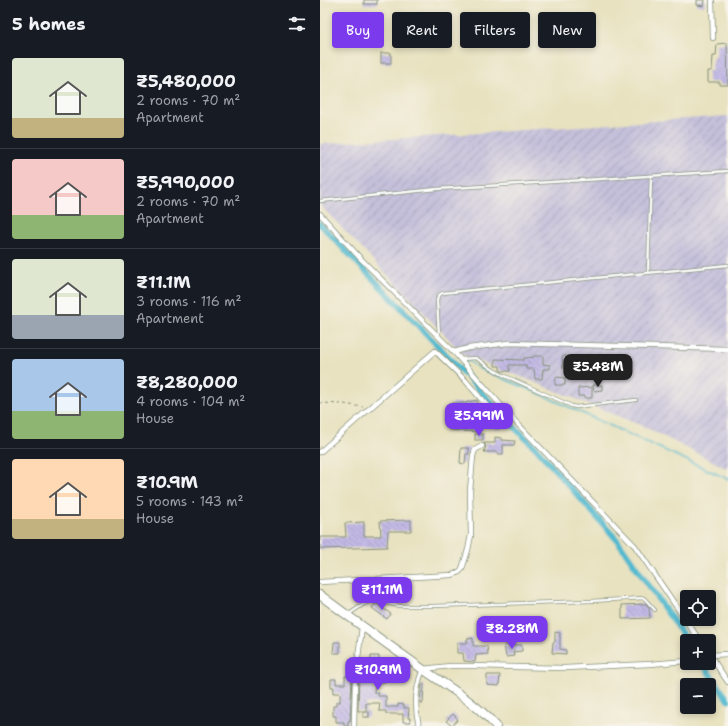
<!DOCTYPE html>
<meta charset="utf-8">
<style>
:root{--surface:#171b24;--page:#242831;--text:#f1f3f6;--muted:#9ea1a6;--line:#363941;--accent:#7c3aed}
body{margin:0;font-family:"Shantell Sans",sans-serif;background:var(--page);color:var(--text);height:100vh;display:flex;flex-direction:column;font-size:15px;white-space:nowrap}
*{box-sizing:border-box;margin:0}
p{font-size:13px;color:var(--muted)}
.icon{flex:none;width:22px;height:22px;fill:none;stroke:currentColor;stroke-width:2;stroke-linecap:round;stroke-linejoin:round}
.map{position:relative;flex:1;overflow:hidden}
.side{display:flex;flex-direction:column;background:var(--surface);width:320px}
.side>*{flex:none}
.hud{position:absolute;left:12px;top:12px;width:336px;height:36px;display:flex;gap:8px}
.buttons{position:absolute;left:360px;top:590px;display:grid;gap:8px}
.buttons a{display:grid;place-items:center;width:36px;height:36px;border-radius:4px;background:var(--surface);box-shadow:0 2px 6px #0003;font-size:20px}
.price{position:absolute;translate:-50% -34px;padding:0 9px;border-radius:8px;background:var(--accent);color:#fff;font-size:13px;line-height:26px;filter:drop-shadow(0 1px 2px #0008)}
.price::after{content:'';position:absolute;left:50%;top:24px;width:12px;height:9px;margin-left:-6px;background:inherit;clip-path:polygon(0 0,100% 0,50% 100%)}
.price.on{background:#222;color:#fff}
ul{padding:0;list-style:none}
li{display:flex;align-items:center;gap:12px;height:100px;padding:0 12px}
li+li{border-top:1px solid var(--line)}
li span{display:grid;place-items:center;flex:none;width:112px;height:80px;border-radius:4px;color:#555}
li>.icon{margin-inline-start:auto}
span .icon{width:48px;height:48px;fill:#fffc;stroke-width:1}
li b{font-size:17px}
h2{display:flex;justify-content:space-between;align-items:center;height:48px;padding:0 12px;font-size:17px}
.pill{padding:0 14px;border-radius:4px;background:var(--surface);box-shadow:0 2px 6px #0003;font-size:14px;line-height:36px}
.pill.on{background:var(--accent);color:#fff}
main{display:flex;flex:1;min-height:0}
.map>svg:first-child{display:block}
.industrial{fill:url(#industrial-furrows)}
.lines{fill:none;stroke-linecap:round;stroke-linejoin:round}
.stream{stroke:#51b9cf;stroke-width:1.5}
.canal{stroke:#51b9cf;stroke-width:6}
.building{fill:url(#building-back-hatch);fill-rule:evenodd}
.service-casing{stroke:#84907a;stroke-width:4}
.minor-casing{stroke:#84907a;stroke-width:6}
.trunk-casing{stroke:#84907a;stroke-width:10}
.path{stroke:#84907a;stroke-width:1;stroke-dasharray:3 3;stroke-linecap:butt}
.service{stroke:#fff;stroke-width:2.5}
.minor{stroke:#fff;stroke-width:4.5}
.trunk{stroke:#fff;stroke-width:8}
</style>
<main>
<section class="side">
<h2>5 homes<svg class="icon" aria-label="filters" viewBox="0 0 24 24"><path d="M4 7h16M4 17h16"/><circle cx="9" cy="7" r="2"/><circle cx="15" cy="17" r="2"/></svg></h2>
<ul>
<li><span style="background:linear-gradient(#dfe7d0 75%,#c2b280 0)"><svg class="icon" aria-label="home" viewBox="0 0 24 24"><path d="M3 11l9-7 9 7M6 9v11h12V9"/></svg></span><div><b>₹5,480,000</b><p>2 rooms · 70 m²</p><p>Apartment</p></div></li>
<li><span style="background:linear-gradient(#f6c9c9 70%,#8fb573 0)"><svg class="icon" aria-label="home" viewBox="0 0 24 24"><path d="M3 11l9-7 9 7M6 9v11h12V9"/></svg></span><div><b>₹5,990,000</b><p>2 rooms · 70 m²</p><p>Apartment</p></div></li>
<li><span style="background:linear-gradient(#dfe7d0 70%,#9aa5b1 0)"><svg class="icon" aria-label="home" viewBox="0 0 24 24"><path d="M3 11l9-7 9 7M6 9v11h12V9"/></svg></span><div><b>₹11.1M</b><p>3 rooms · 116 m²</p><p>Apartment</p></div></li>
<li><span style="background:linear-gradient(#a9c7e8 65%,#8fb573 0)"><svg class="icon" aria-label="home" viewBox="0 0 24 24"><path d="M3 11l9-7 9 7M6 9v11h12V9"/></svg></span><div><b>₹8,280,000</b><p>4 rooms · 104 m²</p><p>House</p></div></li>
<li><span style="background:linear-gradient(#ffd9b3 75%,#c2b280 0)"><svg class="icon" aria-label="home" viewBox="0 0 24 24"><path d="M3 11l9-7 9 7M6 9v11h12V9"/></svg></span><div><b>₹10.9M</b><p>5 rooms · 143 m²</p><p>House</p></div></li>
</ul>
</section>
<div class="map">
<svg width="408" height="726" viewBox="0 0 408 726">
<defs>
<pattern id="industrial-furrows" width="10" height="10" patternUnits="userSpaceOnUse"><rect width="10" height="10" fill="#c5c0da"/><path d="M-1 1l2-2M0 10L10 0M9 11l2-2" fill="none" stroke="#9f9db2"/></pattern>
<pattern id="building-back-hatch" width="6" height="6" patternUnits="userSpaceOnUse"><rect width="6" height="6" fill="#c3bae6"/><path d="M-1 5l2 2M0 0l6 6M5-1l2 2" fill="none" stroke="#9e98bb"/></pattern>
</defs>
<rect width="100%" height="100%" fill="#f7f3e8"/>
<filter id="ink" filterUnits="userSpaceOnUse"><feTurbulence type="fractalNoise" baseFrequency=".025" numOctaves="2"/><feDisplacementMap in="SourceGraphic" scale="8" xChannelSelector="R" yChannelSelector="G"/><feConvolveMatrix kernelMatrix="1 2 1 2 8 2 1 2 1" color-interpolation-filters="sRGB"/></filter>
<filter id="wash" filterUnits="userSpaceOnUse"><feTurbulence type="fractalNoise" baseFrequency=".012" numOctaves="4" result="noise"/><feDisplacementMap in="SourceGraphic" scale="16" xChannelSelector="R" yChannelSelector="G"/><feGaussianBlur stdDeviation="0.9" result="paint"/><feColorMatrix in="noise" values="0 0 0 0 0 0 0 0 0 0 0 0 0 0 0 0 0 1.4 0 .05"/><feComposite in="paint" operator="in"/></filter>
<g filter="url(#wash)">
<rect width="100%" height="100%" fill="#e8e2c0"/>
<path class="industrial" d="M408 116V469L325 427 204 378 145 356 0 205V144Z"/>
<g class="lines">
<path class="stream" d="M146 361H149L158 368 218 393 408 479"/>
<g class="canal">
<path d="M0 224 120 348 193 426 215 447 298 541 367 641"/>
<path d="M382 663 408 700"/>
</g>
</g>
<g id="blocks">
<g class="building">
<rect x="44" y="0" width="13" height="4"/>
<path d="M377 0H385L384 6 377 5Z"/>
<path d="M49 15H58V20L49 19Z"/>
<path d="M407 43 408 85H400V82H388V71H392L393 56H396L397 44Z"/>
<rect x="61" y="53" width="10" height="10"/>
<path d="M214 356H223V364L230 365V369H223L222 379H215L214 369H206V365H189L190 371H182L180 370V366H175V359L204 360V358L214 357Z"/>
<path d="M244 356H248L249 367 243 368 242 357Z"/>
<path d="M236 377 245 378V385H235Z"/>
<path d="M273 385H282V390L274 391Z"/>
<path d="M272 387V398H265V396H258V388Z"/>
<path d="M157 400 158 408H165L168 412V422H178L180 424V429L167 427V423L158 424V432L129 430 128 411H132V403H147V402ZM137 407H146V417H137Z"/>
<rect x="155" y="434" width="8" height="6"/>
<path d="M175 437 182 438V440L195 441 194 445H183V454H178V452H164L166 446 164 443H175Z"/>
<path d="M141 448H149V454H146L145 464 140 463Z"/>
<path d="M91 520V531H68L67 547 0 549V537H26L25 523 44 522V536H61L60 521Z"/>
<path d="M55 604H57L71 614 67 619 52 608Z"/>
<path d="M326 604 329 608 330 618 302 619V605Z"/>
<rect x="210" y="623" width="4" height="14"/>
<path d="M195 628H199L200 636H195Z"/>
<path d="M235 632 240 633V649L246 650V654L232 653 233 642H235Z"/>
<path d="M153 638V646H167L168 654 156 655 155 662 144 661 143 653H137V643H147V639Z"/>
<path d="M14 642H20V653H13Z"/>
<path d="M184 645H202V651L193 652 194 656 186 657Z"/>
<path d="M51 656H59V661H68V670L67 676H66L65 682H55L54 693H58V696H66V707H78V704L84 705V708H89L88 718H90V722H83V714H66V711H59L60 703H46V711H38L39 676H42V680L54 681 55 668H48L49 660H51Z"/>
<path d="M77 674 86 676 84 681 76 678Z"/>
<path d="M167 675H180L179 686 167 685Z"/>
<path d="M25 676H32L30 721H28V726H24V722H16V716H13V706H16V702H20V693H13L14 687H11V679H16V684H25Z"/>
<path d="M102 684H104L103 703H100Z"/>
<rect x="43" y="712" width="6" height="5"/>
<path d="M133 714 138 719 132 726 126 721Z"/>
</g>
</g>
</g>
<g filter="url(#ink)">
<use href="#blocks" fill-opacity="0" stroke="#84907a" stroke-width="1"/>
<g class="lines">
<g class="service-casing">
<g id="service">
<path d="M0 201 117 189 408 171"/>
<path d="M328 273 331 176"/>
<path d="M119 335 117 300 118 296 122 293 408 265"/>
<path d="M140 359 156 358 172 369 183 375 252 406 256 407 316 400"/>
<path d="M29 614 44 604 51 601H57L79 606H112L271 601 324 598 335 610"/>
</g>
</g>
<g class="minor-casing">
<g id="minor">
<path d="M392 0 393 38"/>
<path d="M0 214 40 258 134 352 193 419 315 546 380 641"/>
<path d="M134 352 149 348 188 343 408 349"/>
<path d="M0 452 115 351 145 380 162 400 186 425"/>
<path d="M0 582 132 575 139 572 142 569 148 550 151 535 150 491 153 456 155 450 162 446"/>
<path d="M389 654 408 682"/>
<path d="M389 655 408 654"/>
<path d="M34 726 35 680 42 627"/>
<path d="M99 726C94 706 95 688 103 669L130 666H153L245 668 330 664 367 661"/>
</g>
</g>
<g class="trunk-casing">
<path id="trunk" d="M0 595C33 620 67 644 101 668 127 686 155 702 176 726"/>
</g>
<path class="path" d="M0 403 24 404 43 407"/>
<use href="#service" class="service"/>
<use href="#minor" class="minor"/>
<use href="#trunk" class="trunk"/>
</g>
</g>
</svg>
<div class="buttons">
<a><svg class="icon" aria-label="locate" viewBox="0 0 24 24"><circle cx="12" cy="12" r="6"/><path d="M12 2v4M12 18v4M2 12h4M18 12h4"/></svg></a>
<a>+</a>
<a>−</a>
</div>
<b class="price on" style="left:278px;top:388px">₹5.48M</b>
<b class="price" style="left:159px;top:437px">₹5.99M</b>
<b class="price" style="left:62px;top:611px">₹11.1M</b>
<b class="price" style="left:192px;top:650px">₹8.28M</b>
<b class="price" style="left:58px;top:691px">₹10.9M</b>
<div class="hud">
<a class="pill on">Buy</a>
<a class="pill">Rent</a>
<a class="pill">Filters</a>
<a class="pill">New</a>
</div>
</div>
</main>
